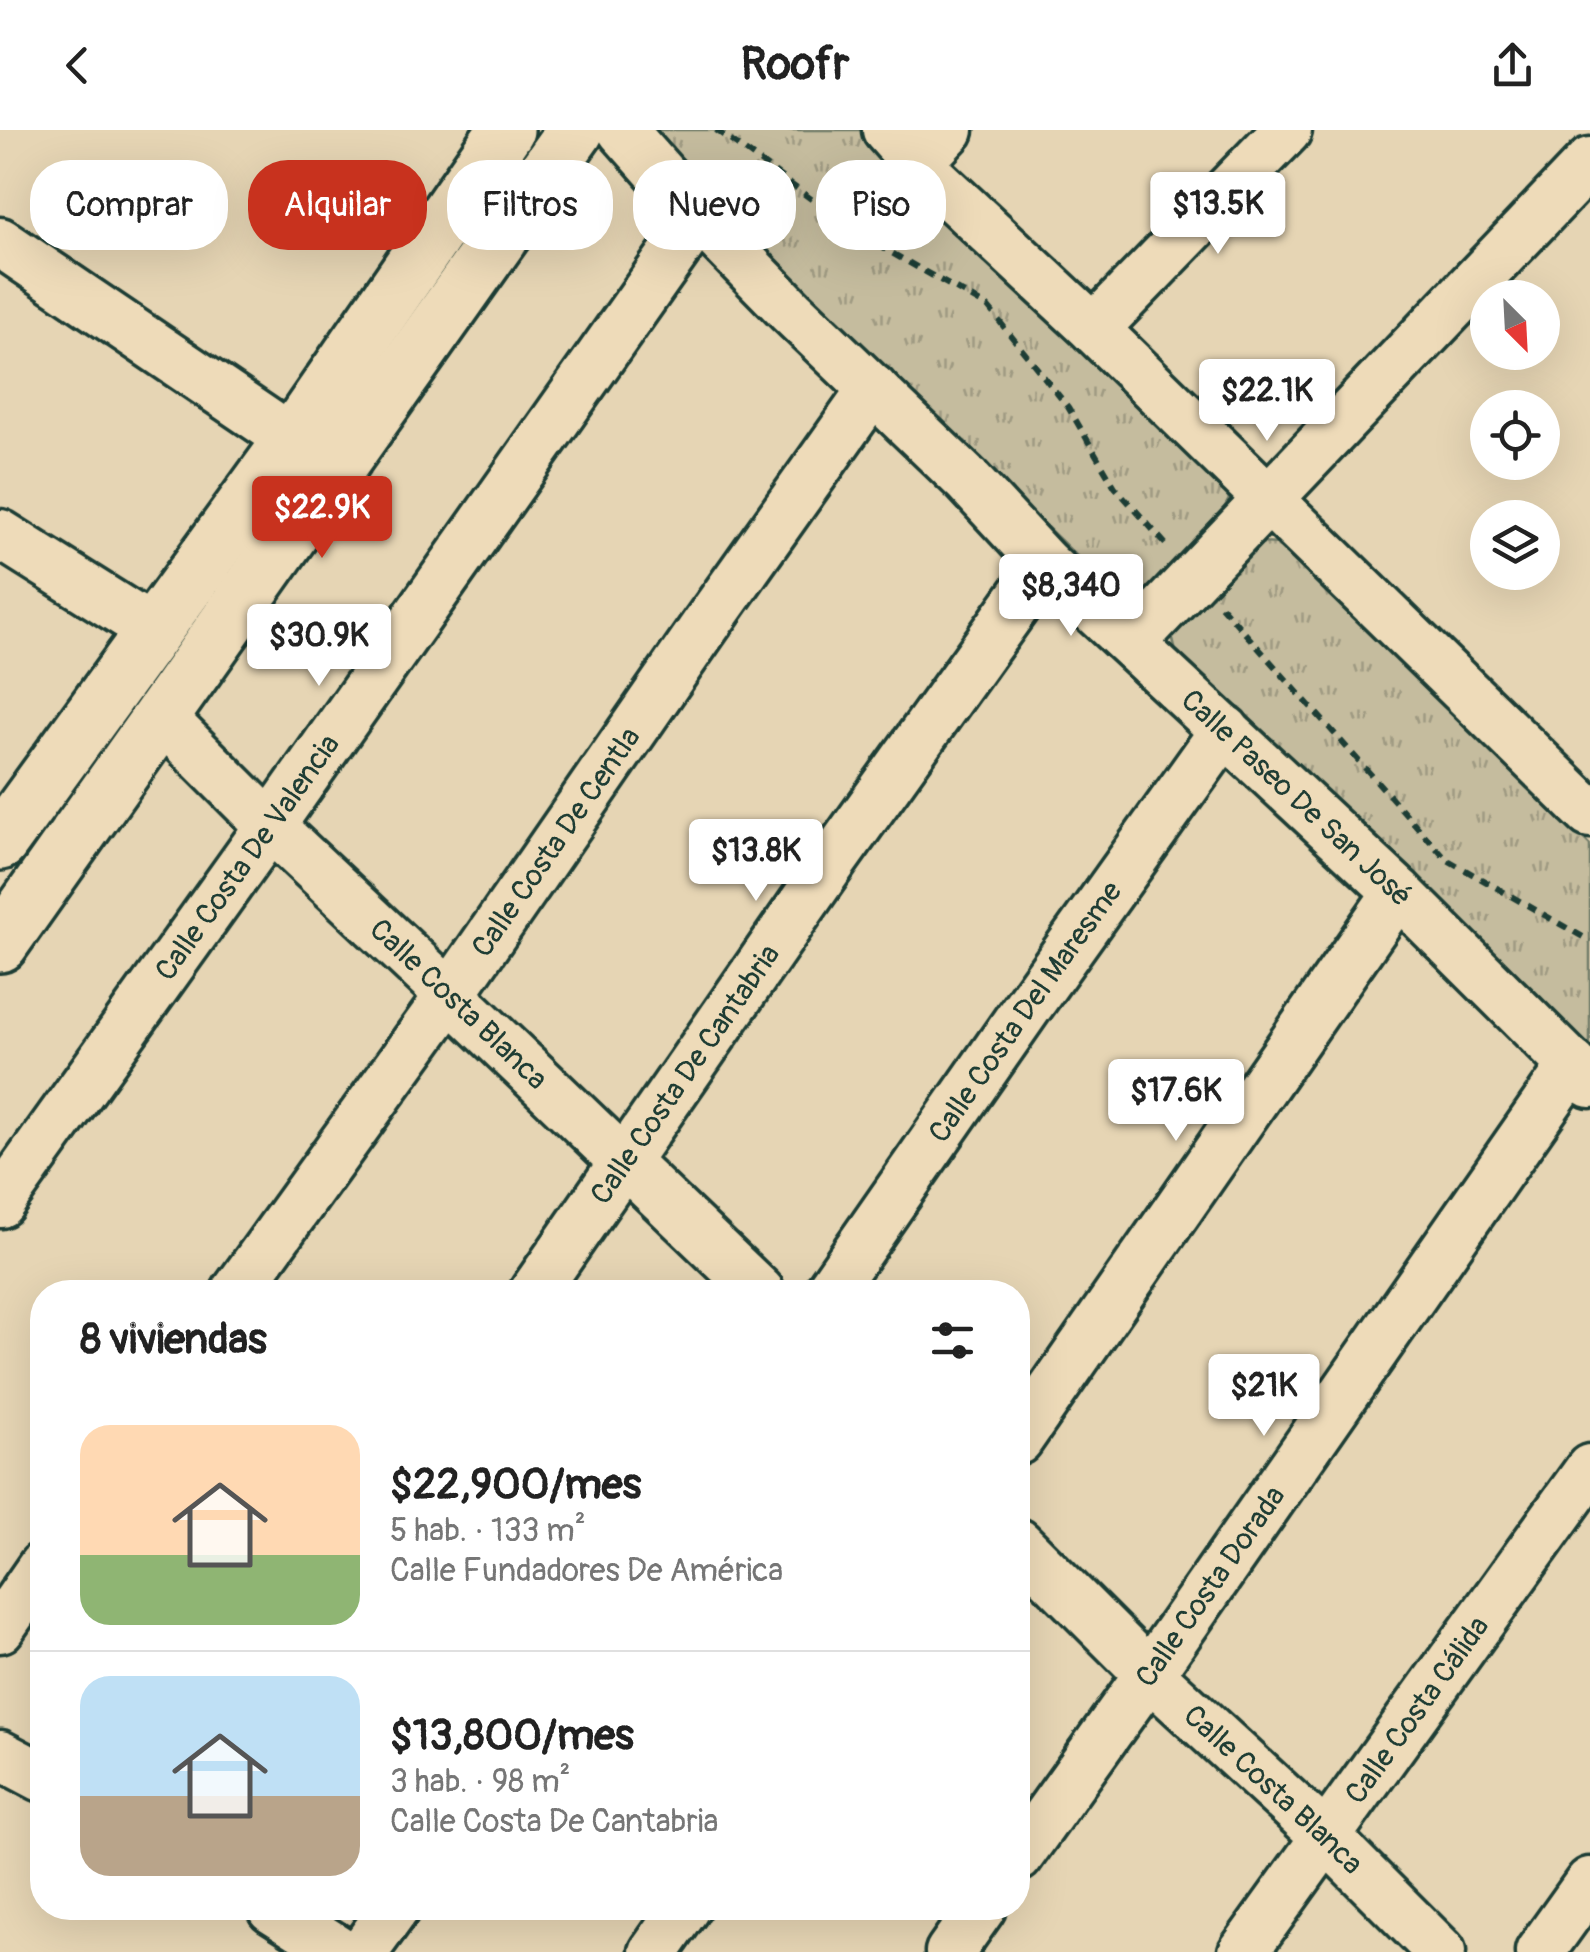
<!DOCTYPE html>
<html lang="es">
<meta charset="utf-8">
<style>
:root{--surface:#fff;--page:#f2f2f2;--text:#222;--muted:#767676;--line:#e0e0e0;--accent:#c8321e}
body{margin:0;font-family:Pangolin,sans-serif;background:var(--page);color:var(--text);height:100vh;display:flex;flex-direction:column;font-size:38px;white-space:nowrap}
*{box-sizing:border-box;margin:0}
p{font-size:32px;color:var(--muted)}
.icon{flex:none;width:55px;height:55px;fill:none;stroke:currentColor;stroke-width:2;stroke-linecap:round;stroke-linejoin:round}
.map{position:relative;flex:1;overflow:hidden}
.side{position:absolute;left:30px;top:1150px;width:1000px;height:640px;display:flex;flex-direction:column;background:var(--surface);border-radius:40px;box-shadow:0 10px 40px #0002}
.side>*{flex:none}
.guide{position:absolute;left:30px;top:30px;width:1000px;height:90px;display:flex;gap:20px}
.needle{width:65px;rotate:156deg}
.buttons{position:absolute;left:1470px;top:150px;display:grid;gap:20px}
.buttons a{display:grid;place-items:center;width:90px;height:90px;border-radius:50%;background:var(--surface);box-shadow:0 10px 40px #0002;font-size:50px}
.price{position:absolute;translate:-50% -85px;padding:0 22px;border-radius:10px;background:#fff;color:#222;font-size:32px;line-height:65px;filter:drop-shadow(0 2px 5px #0008)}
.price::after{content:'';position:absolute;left:50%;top:60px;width:30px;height:22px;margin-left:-15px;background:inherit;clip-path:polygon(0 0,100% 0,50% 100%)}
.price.active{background:var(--accent);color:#fff}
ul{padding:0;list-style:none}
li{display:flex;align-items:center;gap:30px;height:250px;padding:0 50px}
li+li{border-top:2px solid var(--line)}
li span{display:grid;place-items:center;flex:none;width:280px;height:200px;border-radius:30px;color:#555}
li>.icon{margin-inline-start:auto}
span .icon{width:120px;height:120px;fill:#fffc;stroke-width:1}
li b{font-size:42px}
h2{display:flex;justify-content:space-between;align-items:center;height:120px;padding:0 50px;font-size:42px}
.tag{padding:0 35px;border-radius:40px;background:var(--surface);box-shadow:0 10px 40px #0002;font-size:35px;line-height:90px}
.tag.active{background:var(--accent);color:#fff}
header{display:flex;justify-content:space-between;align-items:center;height:130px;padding:0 50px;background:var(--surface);font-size:45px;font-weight:700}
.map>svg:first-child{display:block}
.park{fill:url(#park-tufts);stroke:#727c69;stroke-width:2.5}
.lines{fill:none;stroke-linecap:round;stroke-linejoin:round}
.minor-casing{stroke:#1f3d34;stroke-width:55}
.major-casing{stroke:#1f3d34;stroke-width:62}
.path{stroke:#1f3d34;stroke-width:6;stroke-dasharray:10 8;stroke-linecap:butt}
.minor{stroke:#eedbb9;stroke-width:48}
.major{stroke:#eedbb9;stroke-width:55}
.labels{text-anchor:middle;stroke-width:8;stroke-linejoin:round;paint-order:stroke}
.street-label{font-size:30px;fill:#1f3d34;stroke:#eedbb9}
</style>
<header><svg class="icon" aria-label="back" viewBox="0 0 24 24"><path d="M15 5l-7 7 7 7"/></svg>Roofr<svg class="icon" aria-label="share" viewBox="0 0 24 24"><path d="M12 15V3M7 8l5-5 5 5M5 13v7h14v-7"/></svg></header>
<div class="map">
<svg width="1590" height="1822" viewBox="0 0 1590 1822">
<defs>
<pattern id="park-tufts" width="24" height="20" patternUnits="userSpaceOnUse" patternTransform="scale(2.5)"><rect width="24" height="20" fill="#c5bc9e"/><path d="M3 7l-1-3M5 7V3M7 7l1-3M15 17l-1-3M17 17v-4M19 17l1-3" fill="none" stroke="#9f9a82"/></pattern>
</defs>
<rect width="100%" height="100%" fill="#e6d5b4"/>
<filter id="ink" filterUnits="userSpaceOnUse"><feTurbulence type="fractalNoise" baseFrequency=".01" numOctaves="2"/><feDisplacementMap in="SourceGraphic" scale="20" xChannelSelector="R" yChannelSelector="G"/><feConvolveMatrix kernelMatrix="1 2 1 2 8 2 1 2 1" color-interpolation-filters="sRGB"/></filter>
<g filter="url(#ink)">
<g class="park">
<path d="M636 0H862L1218 345 1229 369 1215 395 1142 468 1111 459Z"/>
<path d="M1256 413 1281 414 1590 715V930L1197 553 1176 522 1171 501Z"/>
</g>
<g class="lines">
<g class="minor-casing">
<g id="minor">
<path id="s1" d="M622 0 699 87 791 181 967 350 1045 434 1398 762 1590 953"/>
<path d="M887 0 917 34 1094 199 1590 683"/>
<path d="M917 34 949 0"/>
<path d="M0 112 292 310"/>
<path d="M1094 199 1287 0"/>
<path d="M0 404 154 501"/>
<path d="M1132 512 1590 32"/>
<path id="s2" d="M160 586 270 696 450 865 760 1162"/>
<path id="s3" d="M0 1073 270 696 699 87"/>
<path id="s4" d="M236 1162 450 865 705 496 873 259"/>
<path id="s5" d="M534 1162 834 729 1045 434"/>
<path id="s6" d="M829 1162 1028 876 1225 600"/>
<path d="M1018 1310 1398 762"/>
<path id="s7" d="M1018 1413 1149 1544 1325 1706 1441 1822"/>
<path d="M0 1498 42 1437"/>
<path d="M0 1625 42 1647"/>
<path id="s8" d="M1018 1727 1149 1544 1573 935"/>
<path d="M272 1778 341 1822"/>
<path d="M363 1822 395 1778"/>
<path d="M654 1822 685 1778"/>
<path d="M950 1822 981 1778"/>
<path id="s9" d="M1243 1822 1590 1339"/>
<path d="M1540 1822 1590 1752"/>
</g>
</g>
<g class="major-casing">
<g id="major">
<path d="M0 712 292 310 506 0"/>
<path d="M0 814 576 0"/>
</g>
</g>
<g class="path">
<path d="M716 0 865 108 988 177 1068 277 1115 357 1170 419"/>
<path d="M1221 476 1446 729 1590 811"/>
</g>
<use href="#minor" class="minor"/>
<use href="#major" class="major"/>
</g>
</g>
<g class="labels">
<g class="street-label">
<text dy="10" stroke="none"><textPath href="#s1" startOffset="950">Calle Paseo De San José</textPath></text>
<text dy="10" stroke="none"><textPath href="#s4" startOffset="552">Calle Costa De Centla</textPath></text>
<text dy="10" stroke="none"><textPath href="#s3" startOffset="425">Calle Costa De Valencia</textPath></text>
<text dy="10" stroke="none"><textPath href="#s2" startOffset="415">Calle Costa Blanca</textPath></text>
<text dy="10" stroke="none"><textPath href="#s6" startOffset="342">Calle Costa Del Maresme</textPath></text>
<text dy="10" stroke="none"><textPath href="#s5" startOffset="265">Calle Costa De Cantabria</textPath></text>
<text dy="10" stroke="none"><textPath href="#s8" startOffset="332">Calle Costa Dorada</textPath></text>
<text dy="10" stroke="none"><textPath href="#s9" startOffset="298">Calle Costa Cálida</textPath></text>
<text dy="10" stroke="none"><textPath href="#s7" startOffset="355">Calle Costa Blanca</textPath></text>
</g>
</g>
</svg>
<div class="buttons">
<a><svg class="needle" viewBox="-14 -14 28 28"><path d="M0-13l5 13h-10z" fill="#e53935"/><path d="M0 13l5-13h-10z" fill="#767676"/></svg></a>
<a><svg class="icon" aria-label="locate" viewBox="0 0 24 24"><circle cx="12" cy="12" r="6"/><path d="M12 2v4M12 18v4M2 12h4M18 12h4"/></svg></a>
<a><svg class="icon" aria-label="layers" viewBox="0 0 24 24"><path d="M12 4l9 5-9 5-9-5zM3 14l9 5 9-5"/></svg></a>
</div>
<b class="price" style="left:1218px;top:127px">$13.5K</b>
<b class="price" style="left:1267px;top:314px">$22.1K</b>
<b class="price active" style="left:322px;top:431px">$22.9K</b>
<b class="price" style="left:1071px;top:509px">$8,340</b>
<b class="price" style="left:319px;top:559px">$30.9K</b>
<b class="price" style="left:756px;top:774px">$13.8K</b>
<b class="price" style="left:1176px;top:1014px">$17.6K</b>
<b class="price" style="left:1264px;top:1309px">$21K</b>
<div class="guide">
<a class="tag">Comprar</a>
<a class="tag active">Alquilar</a>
<a class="tag">Filtros</a>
<a class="tag">Nuevo</a>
<a class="tag">Piso</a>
</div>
<section class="side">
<h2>8 viviendas<svg class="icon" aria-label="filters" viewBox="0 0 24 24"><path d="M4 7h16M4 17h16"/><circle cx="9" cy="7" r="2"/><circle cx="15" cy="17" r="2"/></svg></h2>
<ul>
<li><span style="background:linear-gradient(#ffd9b3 65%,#8fb573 0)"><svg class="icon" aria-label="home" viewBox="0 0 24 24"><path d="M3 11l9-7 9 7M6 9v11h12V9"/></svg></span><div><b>$22,900/mes</b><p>5 hab. · 133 m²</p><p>Calle Fundadores De América</p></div></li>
<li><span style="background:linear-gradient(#bfe0f5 60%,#b9a48a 0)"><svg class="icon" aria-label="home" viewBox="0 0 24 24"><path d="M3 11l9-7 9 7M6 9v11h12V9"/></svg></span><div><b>$13,800/mes</b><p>3 hab. · 98 m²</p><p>Calle Costa De Cantabria</p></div></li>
</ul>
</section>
</div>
